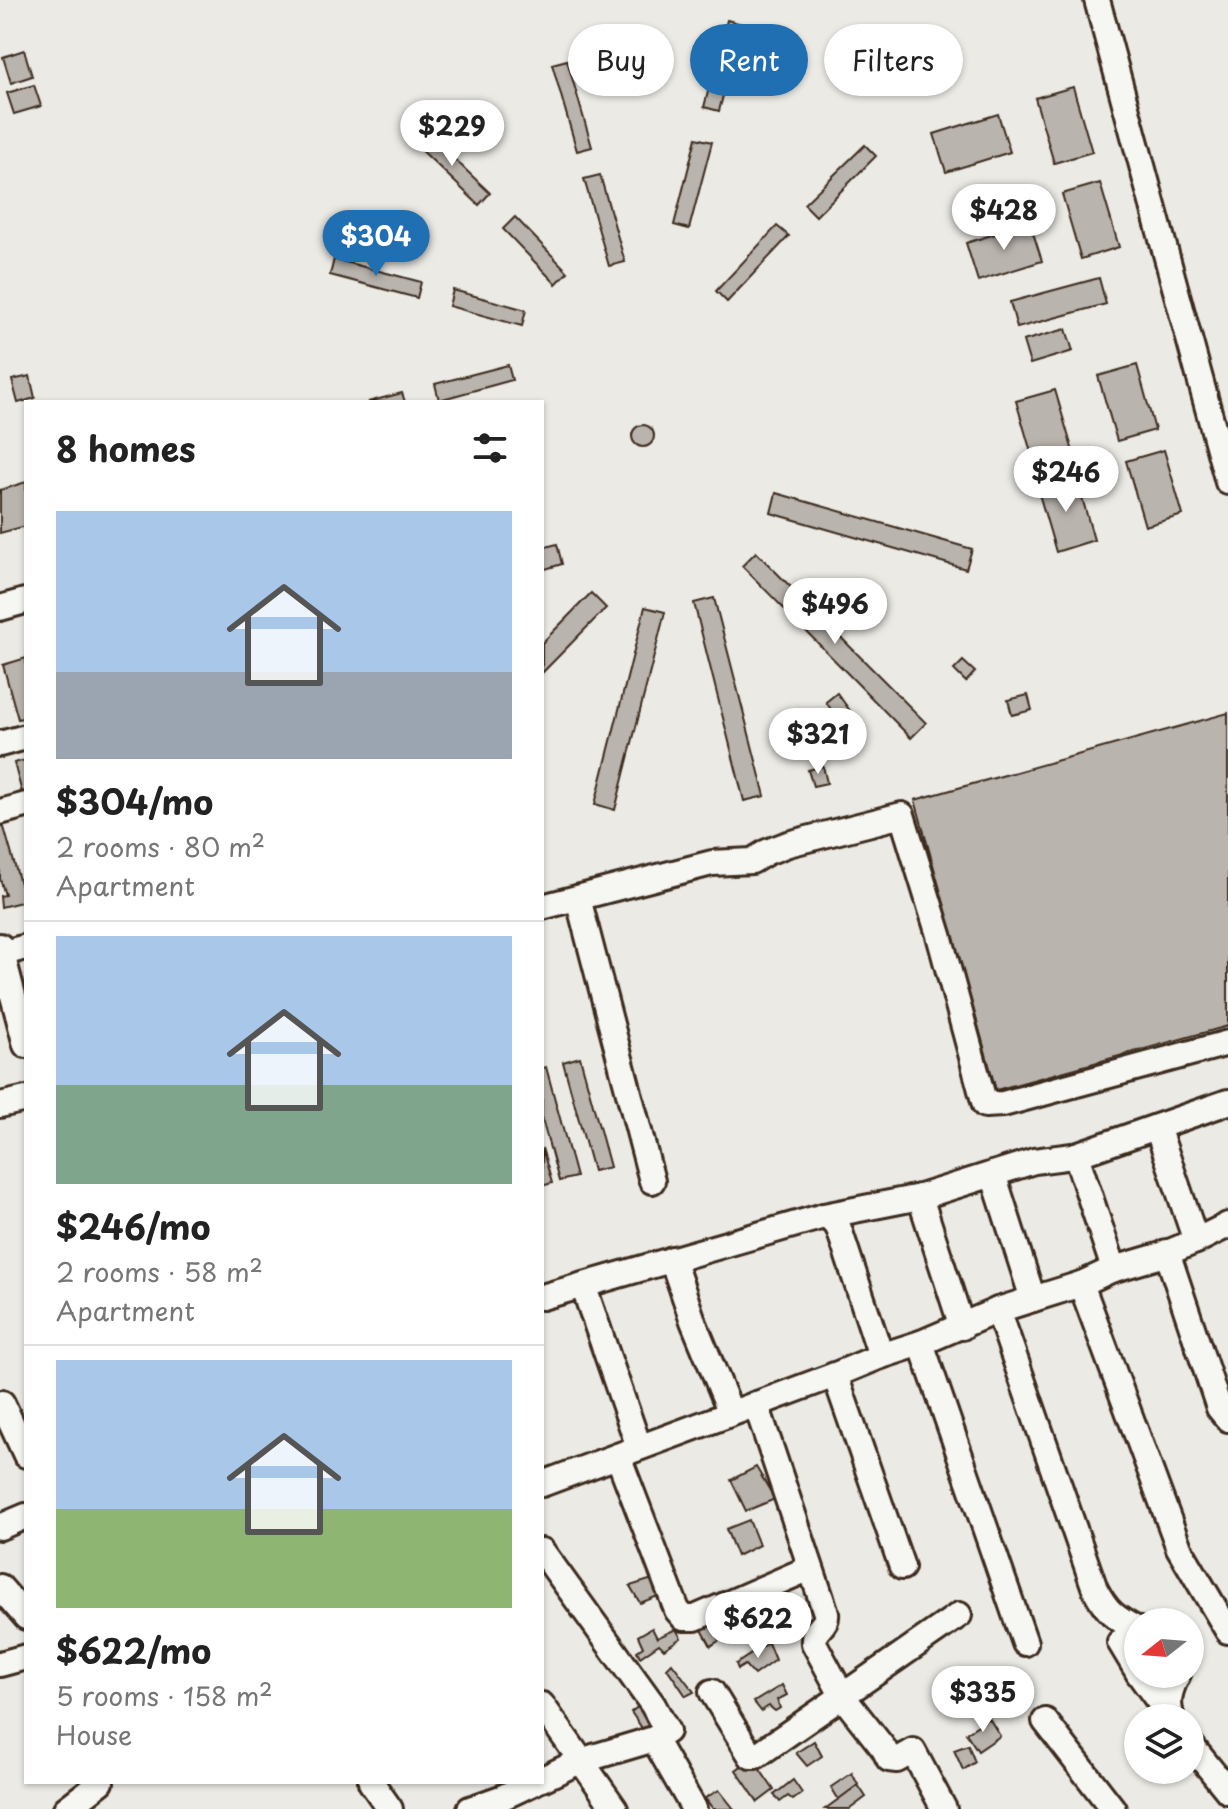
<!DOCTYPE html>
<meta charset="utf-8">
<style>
:root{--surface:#fff;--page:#f6f6f6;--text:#222;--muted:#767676;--line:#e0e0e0;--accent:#1f6fb2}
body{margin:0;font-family:"Playpen Sans",sans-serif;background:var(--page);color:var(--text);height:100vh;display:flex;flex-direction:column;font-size:30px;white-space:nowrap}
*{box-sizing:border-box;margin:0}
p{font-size:26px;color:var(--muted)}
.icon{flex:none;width:44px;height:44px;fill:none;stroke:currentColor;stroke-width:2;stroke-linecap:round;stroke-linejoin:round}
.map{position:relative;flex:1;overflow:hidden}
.details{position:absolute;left:24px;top:400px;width:520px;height:1384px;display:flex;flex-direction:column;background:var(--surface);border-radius:0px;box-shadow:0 2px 6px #0004}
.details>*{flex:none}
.hud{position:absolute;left:568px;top:24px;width:540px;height:72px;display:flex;gap:16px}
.needle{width:52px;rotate:253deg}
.fabs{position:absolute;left:1124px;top:1608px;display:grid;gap:16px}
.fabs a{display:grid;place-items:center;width:80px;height:80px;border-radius:50%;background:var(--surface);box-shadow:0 2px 6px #0004;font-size:40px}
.price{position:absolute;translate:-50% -68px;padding:0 18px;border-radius:28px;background:#fff;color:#222;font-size:26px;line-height:52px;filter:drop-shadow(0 2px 4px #0008)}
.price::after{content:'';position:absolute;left:50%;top:48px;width:24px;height:18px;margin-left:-12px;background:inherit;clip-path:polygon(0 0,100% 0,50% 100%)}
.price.current{background:var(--accent);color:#fff}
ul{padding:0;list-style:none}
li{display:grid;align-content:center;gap:16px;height:424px;padding:0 32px}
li+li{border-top:2px solid var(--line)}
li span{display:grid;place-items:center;height:248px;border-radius:0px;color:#555}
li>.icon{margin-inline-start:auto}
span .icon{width:144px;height:144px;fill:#fffc;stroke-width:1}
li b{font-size:34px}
h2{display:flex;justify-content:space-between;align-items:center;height:96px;padding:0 32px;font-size:34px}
.tag{padding:0 28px;border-radius:36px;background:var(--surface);box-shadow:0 2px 6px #0004;font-size:28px;line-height:72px}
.tag.current{background:var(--accent);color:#fff}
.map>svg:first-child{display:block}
.building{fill:#bab4ae;stroke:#3b2a1e;stroke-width:2}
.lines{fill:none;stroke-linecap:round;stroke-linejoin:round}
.minor-casing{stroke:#3b2a1e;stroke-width:30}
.minor{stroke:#f6f6f2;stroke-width:24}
</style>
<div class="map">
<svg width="1228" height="1809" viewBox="0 0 1228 1809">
<rect width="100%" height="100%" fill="#ebeae5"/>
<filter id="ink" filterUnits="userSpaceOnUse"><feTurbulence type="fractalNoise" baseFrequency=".0125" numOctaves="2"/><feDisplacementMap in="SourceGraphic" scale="16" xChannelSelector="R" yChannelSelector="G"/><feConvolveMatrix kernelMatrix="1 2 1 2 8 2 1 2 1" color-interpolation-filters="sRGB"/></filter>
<g filter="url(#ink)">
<g class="building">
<path d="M727 20 742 24 719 111 704 107Z"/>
<path d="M24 50 32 76 11 83 3 57Z"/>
<path d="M567 60 592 147 577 151 552 64Z"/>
<path d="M34 85 41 106 14 114 7 93Z"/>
<path d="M1073 87 1092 152 1054 163 1035 98Z"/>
<path d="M998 114 1010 152 946 172 934 134Z"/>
<path d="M425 131 490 193 479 205 414 143Z"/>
<path d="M696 138 712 142 689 229 674 225Z"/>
<path d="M865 145 876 156 816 216 804 204Z"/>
<path d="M600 175 625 262 609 266 584 179Z"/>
<path d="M1100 183 1119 247 1081 259 1062 194Z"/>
<path d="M515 217 568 272 556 284 503 229Z"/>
<path d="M1030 223 1042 261 978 281 966 243Z"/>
<path d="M777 226 789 236 727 302 716 291Z"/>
<path d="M334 259 421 282 417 298 330 275Z"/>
<path d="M1099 278 1106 304 1017 328 1010 302Z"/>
<path d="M453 290 526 310 522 326 449 306Z"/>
<path d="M1066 329 1073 351 1030 364 1023 341Z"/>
<path d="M508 365 512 380 439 400 435 384Z"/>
<path d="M1137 365 1155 430 1117 441 1098 376Z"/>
<path d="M30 376 35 398 18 403 12 380Z"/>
<path d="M1055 390 1074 455 1035 466 1016 401Z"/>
<path d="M402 393 405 402H368Z"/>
<circle cx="643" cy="436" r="11"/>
<path d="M1164 450 1183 515 1145 526 1126 461Z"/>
<path d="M1076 476 1094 540 1056 552 1037 487Z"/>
<path d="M26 482V526L0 533V490Z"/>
<path d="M776 493 972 549 966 569 771 513Z"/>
<path d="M557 544 562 564 542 570V548Z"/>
<path d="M756 552 926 723 911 738 742 566Z"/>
<path d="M591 593 606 608 542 673V643Z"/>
<path d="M714 598 765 796 744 801 694 603Z"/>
<path d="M645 607 665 612 615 810 595 804Z"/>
<path d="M26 658V717L18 719 3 665Z"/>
<path d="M963 661 975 672 966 682 954 670Z"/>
<path d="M837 693 851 712 839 721 826 702Z"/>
<path d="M1028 695 1032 710 1012 715 1008 700Z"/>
<path d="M1228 713V1026L996 1090 915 800Z"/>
<path d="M26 760V799L24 800 14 763Z"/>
<path d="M823 766 827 783 813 786 808 770Z"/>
<path d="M3 824 25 901 1 907 0 896 5 895 0 879V825Z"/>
<path d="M580 1057 610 1167 593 1171 563 1062Z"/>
<path d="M546 1067 576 1177 559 1181 542 1119V1068Z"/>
<path d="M542 1148 552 1183 542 1186Z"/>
<path d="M756 1467 775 1499 746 1511 731 1480Z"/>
<path d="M749 1520 759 1545 737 1556 726 1529Z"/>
<path d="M659 1577 666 1593 640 1603 630 1586Z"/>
<path d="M710 1621 720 1640 711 1646 700 1626Z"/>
<path d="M652 1628 657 1638 676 1629 681 1638 664 1649 659 1644 640 1657 637 1651 643 1647 638 1636Z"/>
<path d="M768 1643 775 1660 754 1675 745 1665 738 1669 736 1664Z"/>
<path d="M672 1663 694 1692 686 1696 667 1668Z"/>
<path d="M782 1685 787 1695 777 1700 780 1708 775 1711 769 1706 761 1711 754 1702Z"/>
<path d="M644 1702 658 1725 646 1734 631 1712Z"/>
<path d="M989 1718 1000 1736 978 1751 966 1733Z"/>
<path d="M814 1741 822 1756 807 1766 796 1753Z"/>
<path d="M968 1745 975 1762 963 1770 954 1750Z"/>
<path d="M752 1758 774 1790 758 1802 736 1770Z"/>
<path d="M852 1773 858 1785 839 1800 831 1787Z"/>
<path d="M793 1780 802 1793 793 1800 788 1796 780 1802 774 1795Z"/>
<path d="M858 1785 866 1797 850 1809H825Z"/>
<path d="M719 1790 734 1809H713L705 1798Z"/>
</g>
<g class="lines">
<g class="minor-casing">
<g id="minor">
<path d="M1097 0 1228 482"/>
<path d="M0 608 25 601"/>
<path d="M0 744 26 737"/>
<path d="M0 812 26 805"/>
<path d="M578 898 652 1181"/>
<path d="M542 907 712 863 752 861 767 852 788 844 902 815 939 935 985 1105 1003 1104 1228 1043"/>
<path d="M0 946 26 1045"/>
<path d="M0 954 26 947"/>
<path d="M0 1105 26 1099"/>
<path d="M1157 1127 1196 1241"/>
<path d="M1076 1155 1114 1269"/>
<path d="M993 1174 1033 1299"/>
<path d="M920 1197 962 1327"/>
<path d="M824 1216 835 1222 839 1229 881 1356"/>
<path d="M1167 1252 1219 1408 1228 1419"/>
<path d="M672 1259 693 1321 731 1413"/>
<path d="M1081 1284 1179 1548 1228 1631"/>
<path d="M583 1285 639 1447"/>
<path d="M542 1297 824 1216 920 1197 1034 1161 1073 1156 1228 1102"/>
<path d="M998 1310 1095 1589C1107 1612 1115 1618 1138 1630"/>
<path d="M921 1343 1025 1643"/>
<path d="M835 1375 902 1567"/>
<path d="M2 1403 26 1455"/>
<path d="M756 1404 826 1613C828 1627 812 1628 814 1643L843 1697 884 1749 889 1759 897 1760 913 1751 944 1809"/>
<path d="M618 1456 677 1610 684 1618H695L810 1568"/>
<path d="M542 1484 835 1375 881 1356 921 1343 998 1310 1081 1284 1111 1270 1162 1255 1196 1241 1228 1225"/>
<path d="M0 1527 26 1516"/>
<path d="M542 1551 653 1705 667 1731 654 1739 694 1809"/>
<path d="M0 1587 26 1617"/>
<path d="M1120 1642 1138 1672"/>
<path d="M0 1664 26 1657"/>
<path d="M1139 1674 1171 1718"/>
<path d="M712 1692 751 1756H756L959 1615"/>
<path d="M542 1705 615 1809"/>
<path d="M1172 1718C1166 1702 1170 1689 1178 1674"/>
<path d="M1045 1721 1113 1809"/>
<path d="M1190 1744 1228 1791"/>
<path d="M542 1779 580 1761 654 1739"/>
<path d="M371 1782 390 1809"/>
<path d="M66 1809 101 1782"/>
<path d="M470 1809 501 1798 535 1782"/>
</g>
</g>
<use href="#minor" class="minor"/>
</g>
</g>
</svg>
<div class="fabs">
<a><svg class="needle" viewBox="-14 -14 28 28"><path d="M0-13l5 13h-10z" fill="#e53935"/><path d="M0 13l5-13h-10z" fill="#767676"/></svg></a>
<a><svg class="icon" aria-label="layers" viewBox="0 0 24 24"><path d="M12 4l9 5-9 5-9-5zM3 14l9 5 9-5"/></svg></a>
</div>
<b class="price" style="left:452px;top:168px">$229</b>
<b class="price" style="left:1004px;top:252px">$428</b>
<b class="price current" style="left:376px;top:278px">$304</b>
<b class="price" style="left:1066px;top:514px">$246</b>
<b class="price" style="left:835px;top:646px">$496</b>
<b class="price" style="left:818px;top:776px">$321</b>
<b class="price" style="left:758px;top:1660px">$622</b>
<b class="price" style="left:983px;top:1734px">$335</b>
<div class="hud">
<a class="tag">Buy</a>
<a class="tag current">Rent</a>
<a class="tag">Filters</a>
</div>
<section class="details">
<h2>8 homes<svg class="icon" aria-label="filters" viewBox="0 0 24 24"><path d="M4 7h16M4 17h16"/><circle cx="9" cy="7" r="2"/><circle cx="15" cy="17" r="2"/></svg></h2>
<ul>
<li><span style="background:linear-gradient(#a9c7e8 65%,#9aa5b1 0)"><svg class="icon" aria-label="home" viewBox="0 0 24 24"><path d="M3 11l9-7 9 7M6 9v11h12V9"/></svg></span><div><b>$304/mo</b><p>2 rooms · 80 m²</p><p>Apartment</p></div></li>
<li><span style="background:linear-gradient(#a9c7e8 60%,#7fa58c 0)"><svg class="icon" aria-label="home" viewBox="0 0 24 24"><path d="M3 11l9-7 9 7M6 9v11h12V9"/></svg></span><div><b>$246/mo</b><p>2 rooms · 58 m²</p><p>Apartment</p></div></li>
<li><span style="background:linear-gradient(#a9c7e8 60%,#8fb573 0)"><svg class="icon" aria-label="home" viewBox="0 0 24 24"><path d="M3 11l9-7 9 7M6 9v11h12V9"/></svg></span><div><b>$622/mo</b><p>5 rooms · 158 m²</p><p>House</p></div></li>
</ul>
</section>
</div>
